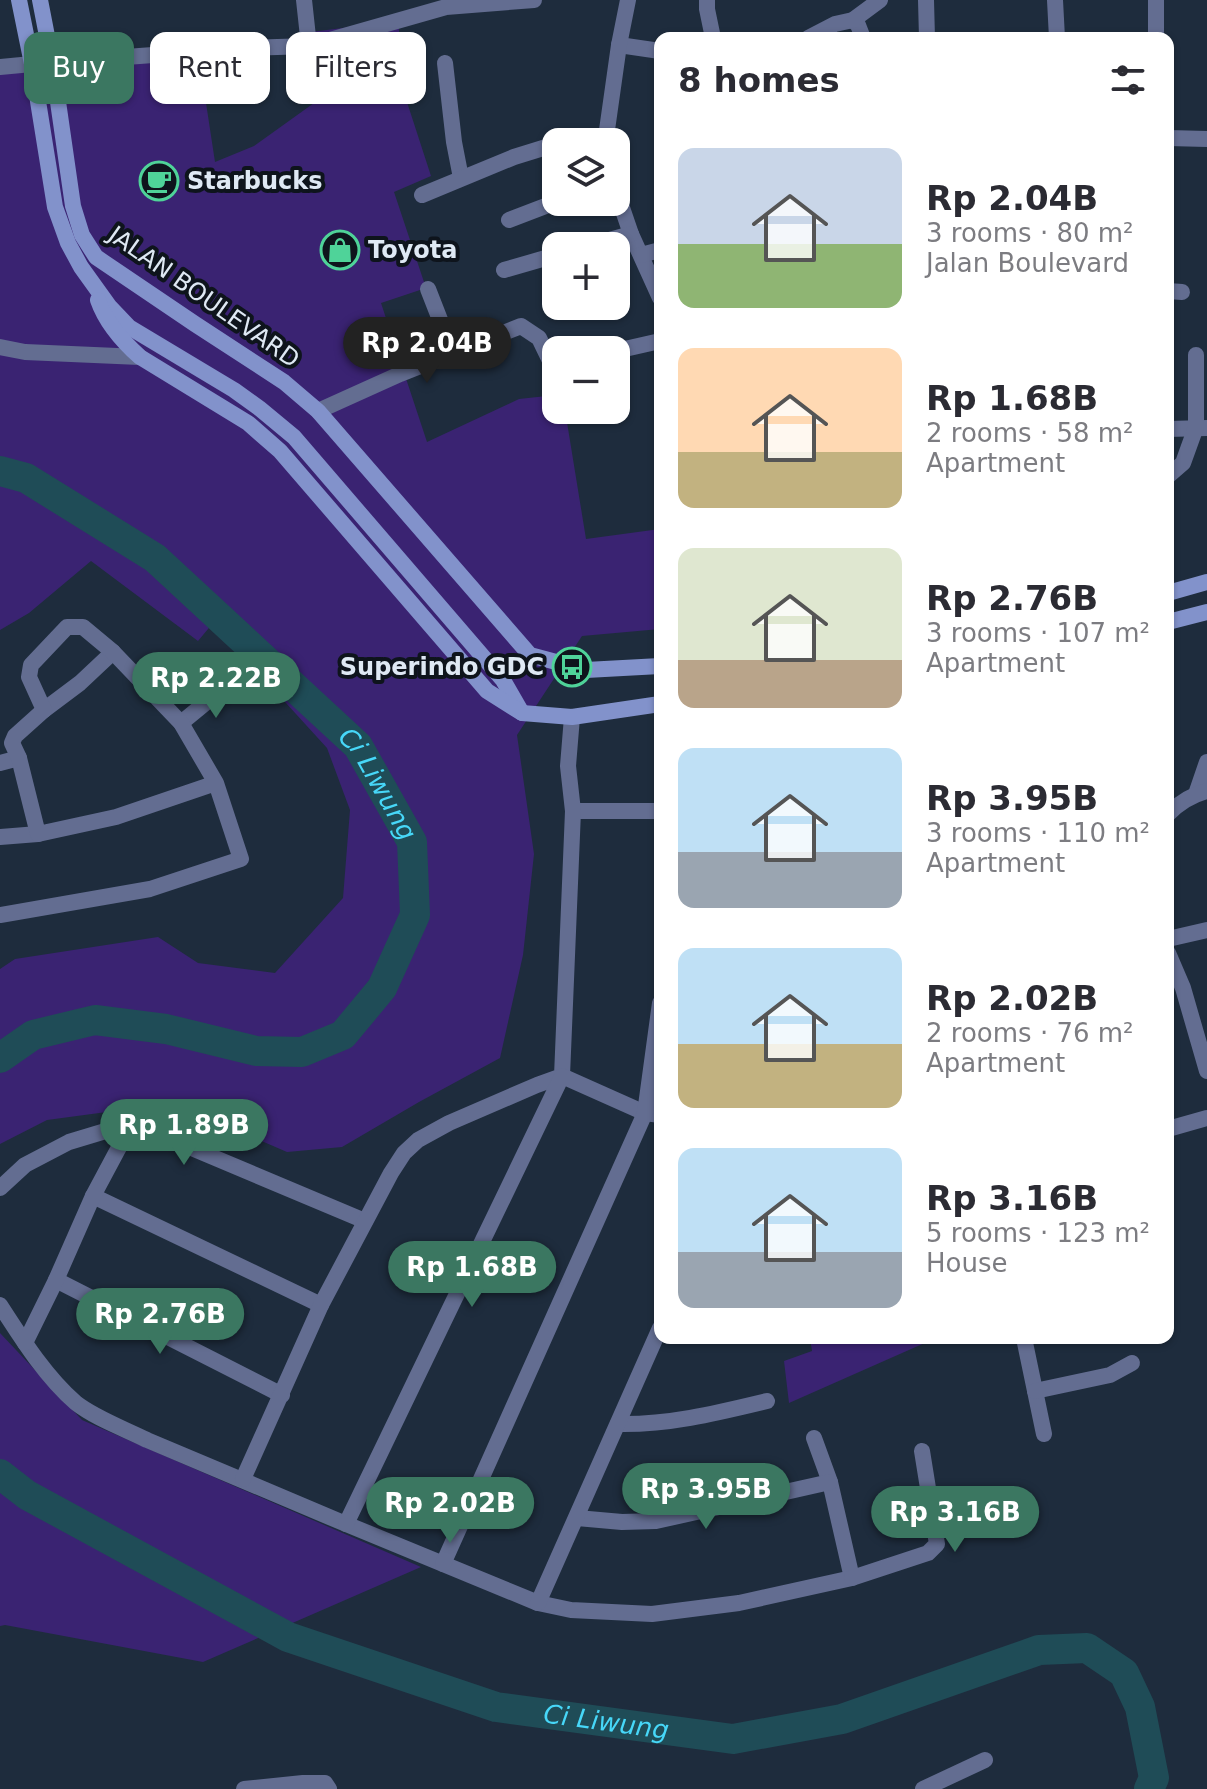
<!DOCTYPE html>
<meta charset="utf-8">
<style>
:root{--surface:#fff;--page:#f7f7f7;--text:#2b2b33;--muted:#7c7c81;--accent:#3b7761}
body{margin:0;font-family:"DejaVu Sans",sans-serif;background:var(--page);color:var(--text);height:100vh;display:flex;flex-direction:column;font-size:30px;white-space:nowrap}
*{box-sizing:border-box;margin:0}
p{font-size:26px;color:var(--muted)}
.icon{flex:none;width:44px;height:44px;fill:none;stroke:currentColor;stroke-width:2;stroke-linecap:round;stroke-linejoin:round}
.map{position:relative;flex:1;overflow:hidden}
.panel{position:absolute;left:654px;top:32px;width:520px;height:1312px;display:flex;flex-direction:column;background:var(--surface);border-radius:16px;box-shadow:0 2px 6px #0004}
.panel>*{flex:none}
.guide{position:absolute;left:24px;top:32px;width:510px;height:72px;display:flex;gap:16px}
.fabs{position:absolute;left:542px;top:128px;display:grid;gap:16px}
.fabs a{display:grid;place-items:center;width:88px;height:88px;border-radius:16px;background:var(--surface);box-shadow:0 2px 6px #0004;font-size:40px}
.price{position:absolute;translate:-50% -68px;padding:0 18px;border-radius:28px;background:var(--accent);color:#fff;font-size:26px;line-height:52px;filter:drop-shadow(0 2px 4px #0008)}
.price::after{content:'';position:absolute;left:50%;top:48px;width:24px;height:18px;margin-left:-12px;background:inherit;clip-path:polygon(0 0,100% 0,50% 100%)}
.price.active{background:#222;color:#fff}
ul{padding:0;list-style:none}
li{display:flex;align-items:center;gap:24px;height:200px;padding:0 24px}
li span{display:grid;place-items:center;flex:none;width:224px;height:160px;border-radius:16px;color:#555}
li>.icon{margin-inline-start:auto}
span .icon{width:96px;height:96px;fill:#fffc;stroke-width:1}
li b{font-size:34px}
h2{display:flex;justify-content:space-between;align-items:center;height:96px;padding:0 24px;font-size:34px}
.pill{padding:0 28px;border-radius:16px;background:var(--surface);box-shadow:0 2px 6px #0004;font-size:28px;line-height:72px}
.pill.active{background:var(--accent);color:#fff}
.map>svg:first-child{display:block}
.green{fill:#3a2372}
.lines{fill:none;stroke-linecap:round;stroke-linejoin:round}
.river{stroke:#1f4c57;stroke-width:30}
.minor{stroke:#636d91;stroke-width:16}
.tertiary{stroke:#636d91;stroke-width:16}
.secondary{stroke:#8292cb;stroke-width:16}
.labels{text-anchor:middle;stroke-width:8;stroke-linejoin:round;paint-order:stroke}
.poi-label{font-size:24px;font-weight:bold;fill:#dfe9f4;stroke:#0e141c;text-anchor:start}
.street-label{font-size:24px;fill:#dfe9f4;stroke:#0e141c}
.water-label{font-size:26px;font-style:italic;fill:#47d7f8;stroke:#0e141c}
</style>
<div class="map">
<svg width="1207" height="1789" viewBox="0 0 1207 1789">
<rect width="100%" height="100%" fill="#1e2c3d"/>
<g class="green">
<path d="M398 21 406 99 431 176 394 192 426 288 381 303 427 442 519 399 556 395V410H565L586 539 660 529V629L582 636 517 735 534 854 523 955 500 1058 419 1102 342 1147 287 1152 208 1118 144 1107 47 1120 0 1144V969L15 959 158 937 198 963 275 973 343 898 350 810 327 748 213 623 198 641 91 561 29 613 0 630V64L166 48V76L201 70 215 162 254 146 314 103 311 32Z"/>
<path d="M0 1333 82 1420 421 1567 203 1662 5 1625 0 1626Z"/>
<path d="M810 1338H936L789 1403 784 1361 812 1351Z"/>
</g>
<g class="lines">
<g class="river">
<path id="s1" d="M0 471 26 478 155 558 358 746 412 842 415 915 382 988 343 1035 302 1052 256 1051 166 1029 95 1020 33 1035 0 1058"/>
<path id="s2" d="M0 1474 27 1495 288 1637 496 1707 733 1739 842 1719 1039 1650 1087 1648 1124 1673 1140 1707 1154 1778 1149 1789"/>
</g>
<g class="minor">
<path d="M304 0 309 46"/>
<path d="M707 0V9L713 38"/>
<path d="M926 0 927 38"/>
<path d="M1055 0 1057 38"/>
<path d="M853 20 858 25 863 38"/>
<path d="M808 38 835 24 853 20 880 0"/>
<path d="M1156 38V0"/>
<path d="M619 45 660 51"/>
<path d="M445 63 454 142 461 178"/>
<path d="M0 67 32 64"/>
<path d="M53 67 126 57 180 53 248 48 309 46 446 7 534 0"/>
<path d="M1168 138 1207 139"/>
<path d="M567 142 606 137"/>
<path d="M607 142 606 137 619 45 628 0"/>
<path d="M616 190 631 234 660 298"/>
<path d="M422 195 514 157 556 144"/>
<path d="M509 220 556 202"/>
<path d="M588 246 631 234"/>
<path d="M641 255 660 250"/>
<path d="M504 270 556 255"/>
<path d="M428 289 453 353"/>
<path d="M1168 291 1182 292"/>
<path d="M0 347 25 352 140 357"/>
<path d="M616 351 660 341"/>
<path d="M318 411 400 374 521 326 539 338 552 365H556"/>
<path d="M1168 429 1207 428"/>
<path d="M1168 476 1183 463 1196 427V355"/>
<path d="M44 710 80 683 113 652"/>
<path d="M181 723 226 686"/>
<path d="M0 763 19 758"/>
<path d="M1196 794 1207 762"/>
<path d="M573 811H660"/>
<path d="M0 837 38 834"/>
<path d="M0 915 150 889 241 859 216 783 116 817 38 834 19 758 12 743 15 736 44 710 29 677 31 665 67 627H83L113 652 181 723 216 783"/>
<path d="M1168 939 1207 930"/>
<path d="M1168 1129 1207 1118"/>
<path d="M0 1188 25 1165 69 1142 132 1123 365 1221"/>
<path d="M93 1196 321 1305"/>
<path d="M56 1280 282 1395"/>
<path d="M0 1305C22 1339 45 1376 76 1403 95 1418 125 1429 147 1440L346 1524 538 1603 571 1610 652 1614 739 1603 852 1578 830 1482 814 1438"/>
<path d="M1024 1338 1044 1434"/>
<path d="M25 1343 56 1280 93 1196 132 1123"/>
<path d="M1035 1391 1110 1375 1132 1363"/>
<path d="M618 1424C669 1425 717 1413 767 1401"/>
<path d="M243 1479 321 1305 391 1173 404 1153 418 1140 449 1123 537 1085 562 1076 573 811 568 766 572 717"/>
<path d="M577 1518 622 1522 656 1521 830 1482"/>
<path d="M346 1524 562 1076 645 1113 660 1115"/>
<path d="M443 1564 645 1113 660 1003"/>
<path d="M852 1578 928 1553 937 1544 922 1451"/>
<path d="M538 1603 660 1328"/>
<path d="M244 1789 303 1783H325L329 1789"/>
<path d="M923 1789 985 1760"/>
</g>
<g class="tertiary">
<path d="M1168 814C1180 802 1191 795 1207 791"/>
<path d="M1168 953 1183 988 1207 1071"/>
</g>
<g class="secondary">
<path d="M19 0 32 64 55 207 68 243 81 267 109 306 129 327 234 390 259 408 294 437 503 680 522 713"/>
<path d="M40 0 53 67 73 206 82 235 96 257 195 324 284 382 318 411 530 655 586 670 660 666"/>
<path d="M98 300C106 323 122 341 140 357L248 423 280 451 487 691 522 713 572 717 660 704"/>
<path d="M1168 593 1207 582"/>
<path d="M1168 622 1207 612"/>
</g>
</g>
<defs>
<g id="cafe-ring" transform="scale(2)"><circle r="9.5" fill="#0e141c" stroke="#4fd399" stroke-width="1.5"/><path d="M-5.5-4.5H6V0H3Q3 3.5 0 3.5H-2.5Q-5.5 3.5-5.5 0ZM3-3.2v2h1.7v-2ZM-6 4.5H4V6H-6Z" fill="#4fd399"/></g>
<g id="shop-ring" transform="scale(2)"><circle r="9.5" fill="#0e141c" stroke="#4fd399" stroke-width="1.5"/><path d="M-5-2.5h2.3a2.7 3.5 0 0 1 5.4 0H5L5.5 6h-11ZM-1.5-2.5h3a1.5 2.3 0 0 0-3 0Z" fill="#4fd399"/></g>
<g id="bus-ring" transform="scale(2)"><circle r="9.5" fill="#0e141c" stroke="#4fd399" stroke-width="1.5"/><path d="M-5-6H5V4H4V6H2V4H-2V6H-4V4H-5ZM-3.5-4V0h7V-4ZM-3.5 1.2v1.5H-2V1.2ZM2 1.2v1.5H3.5V1.2Z" fill="#4fd399"/></g>
</defs>
<g fill-rule="evenodd">
<use href="#cafe-ring" x="159" y="181"/>
<use href="#shop-ring" x="340" y="250"/>
<use href="#bus-ring" x="572" y="667"/>
</g>
<g class="labels">
<g class="poi-label">
<text x="187" y="189">Starbucks</text>
<text x="368" y="258">Toyota</text>
<text x="544" y="675" text-anchor="end">Superindo GDC</text>
</g>
<g class="street-label">
<text transform="translate(204 297) rotate(35)" y="8">JALAN BOULEVARD</text>
</g>
<g class="water-label">
<text dy="9" stroke="none"><textPath href="#s1" startOffset="498">Ci Liwung</textPath></text>
<text dy="9" stroke="none"><textPath href="#s2" startOffset="662">Ci Liwung</textPath></text>
</g>
</g>
</svg>
<div class="fabs">
<a><svg class="icon" aria-label="layers" viewBox="0 0 24 24"><path d="M12 4l9 5-9 5-9-5zM3 14l9 5 9-5"/></svg></a>
<a>+</a>
<a>−</a>
</div>
<b class="price active" style="left:427px;top:385px">Rp 2.04B</b>
<b class="price" style="left:216px;top:720px">Rp 2.22B</b>
<b class="price" style="left:184px;top:1167px">Rp 1.89B</b>
<b class="price" style="left:472px;top:1309px">Rp 1.68B</b>
<b class="price" style="left:160px;top:1356px">Rp 2.76B</b>
<b class="price" style="left:706px;top:1531px">Rp 3.95B</b>
<b class="price" style="left:450px;top:1545px">Rp 2.02B</b>
<b class="price" style="left:955px;top:1554px">Rp 3.16B</b>
<div class="guide">
<a class="pill active">Buy</a>
<a class="pill">Rent</a>
<a class="pill">Filters</a>
</div>
<section class="panel">
<h2>8 homes<svg class="icon" aria-label="filters" viewBox="0 0 24 24"><path d="M4 7h16M4 17h16"/><circle cx="9" cy="7" r="2"/><circle cx="15" cy="17" r="2"/></svg></h2>
<ul>
<li><span style="background:linear-gradient(#c9d6e8 60%,#8fb573 0)"><svg class="icon" aria-label="home" viewBox="0 0 24 24"><path d="M3 11l9-7 9 7M6 9v11h12V9"/></svg></span><div><b>Rp 2.04B</b><p>3 rooms · 80 m²</p><p>Jalan Boulevard</p></div></li>
<li><span style="background:linear-gradient(#ffd9b3 65%,#c2b280 0)"><svg class="icon" aria-label="home" viewBox="0 0 24 24"><path d="M3 11l9-7 9 7M6 9v11h12V9"/></svg></span><div><b>Rp 1.68B</b><p>2 rooms · 58 m²</p><p>Apartment</p></div></li>
<li><span style="background:linear-gradient(#dfe7d0 70%,#b9a48a 0)"><svg class="icon" aria-label="home" viewBox="0 0 24 24"><path d="M3 11l9-7 9 7M6 9v11h12V9"/></svg></span><div><b>Rp 2.76B</b><p>3 rooms · 107 m²</p><p>Apartment</p></div></li>
<li><span style="background:linear-gradient(#bfe0f5 65%,#9aa5b1 0)"><svg class="icon" aria-label="home" viewBox="0 0 24 24"><path d="M3 11l9-7 9 7M6 9v11h12V9"/></svg></span><div><b>Rp 3.95B</b><p>3 rooms · 110 m²</p><p>Apartment</p></div></li>
<li><span style="background:linear-gradient(#bfe0f5 60%,#c2b280 0)"><svg class="icon" aria-label="home" viewBox="0 0 24 24"><path d="M3 11l9-7 9 7M6 9v11h12V9"/></svg></span><div><b>Rp 2.02B</b><p>2 rooms · 76 m²</p><p>Apartment</p></div></li>
<li><span style="background:linear-gradient(#bfe0f5 65%,#9aa5b1 0)"><svg class="icon" aria-label="home" viewBox="0 0 24 24"><path d="M3 11l9-7 9 7M6 9v11h12V9"/></svg></span><div><b>Rp 3.16B</b><p>5 rooms · 123 m²</p><p>House</p></div></li>
</ul>
</section>
</div>
